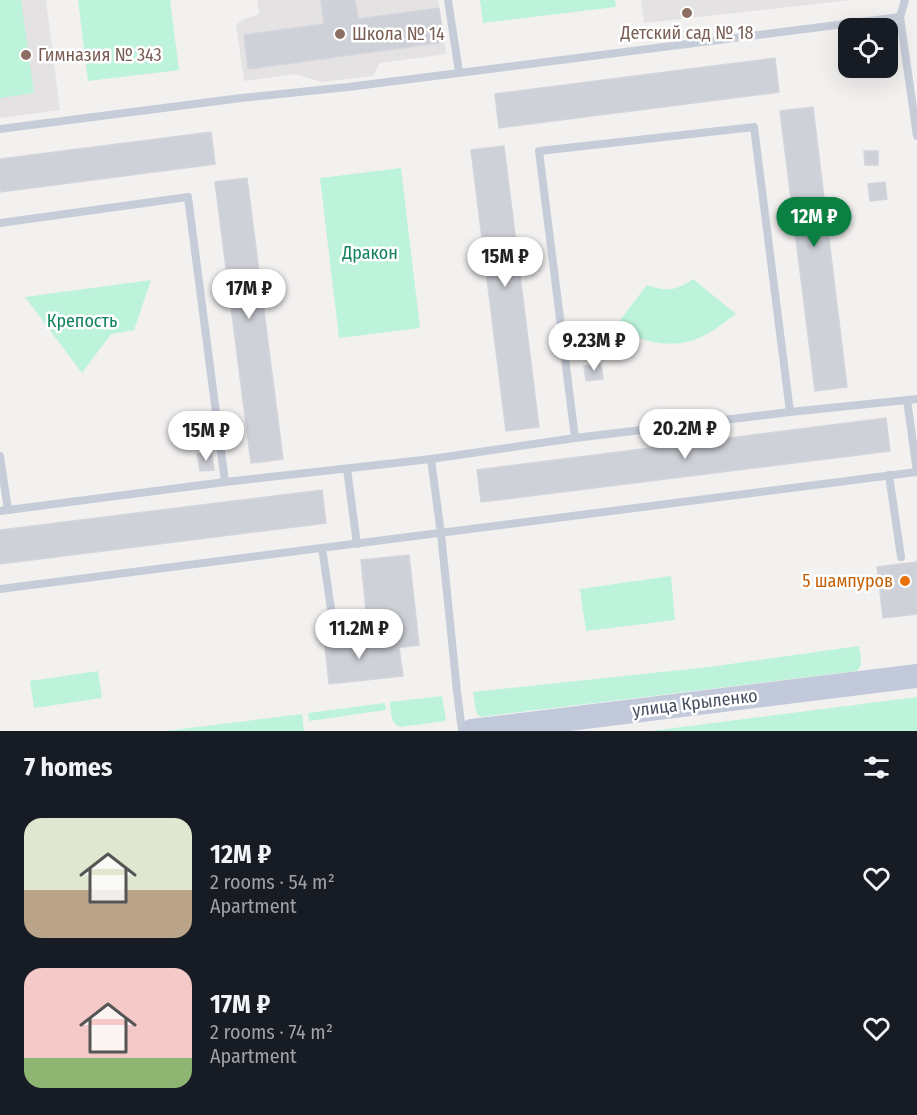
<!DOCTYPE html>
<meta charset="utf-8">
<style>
:root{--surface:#171b24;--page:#242831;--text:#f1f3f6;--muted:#9ea1a6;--accent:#0b8043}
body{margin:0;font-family:"Fira Sans Condensed",sans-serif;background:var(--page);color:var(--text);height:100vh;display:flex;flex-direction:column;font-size:22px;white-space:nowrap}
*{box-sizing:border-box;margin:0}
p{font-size:20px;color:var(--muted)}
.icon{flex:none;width:33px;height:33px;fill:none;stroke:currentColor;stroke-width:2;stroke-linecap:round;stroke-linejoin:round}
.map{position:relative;height:731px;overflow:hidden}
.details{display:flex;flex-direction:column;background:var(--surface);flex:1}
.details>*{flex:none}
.tools{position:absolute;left:838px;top:18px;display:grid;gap:12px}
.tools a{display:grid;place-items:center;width:60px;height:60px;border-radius:12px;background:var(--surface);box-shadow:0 6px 24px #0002;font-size:30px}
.price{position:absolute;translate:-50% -51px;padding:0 14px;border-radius:21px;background:#fff;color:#222;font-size:20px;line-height:39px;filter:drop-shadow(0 2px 3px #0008)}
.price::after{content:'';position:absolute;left:50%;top:36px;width:18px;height:14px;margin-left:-9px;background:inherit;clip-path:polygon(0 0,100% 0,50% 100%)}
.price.on{background:var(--accent);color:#fff}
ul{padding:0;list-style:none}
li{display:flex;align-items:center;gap:18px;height:150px;padding:0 24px}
li span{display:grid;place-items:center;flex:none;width:168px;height:120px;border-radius:18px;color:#555}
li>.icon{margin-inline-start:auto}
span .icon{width:72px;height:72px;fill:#fffc;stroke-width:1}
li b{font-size:26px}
h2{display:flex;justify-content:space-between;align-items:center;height:72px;padding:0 24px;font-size:26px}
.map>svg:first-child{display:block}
.education{fill:#e4e2e2}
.green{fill:#bcf3da}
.building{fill:#cfd1d8;stroke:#d4d5dc;stroke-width:1.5}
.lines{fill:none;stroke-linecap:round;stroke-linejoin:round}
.lane{stroke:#c6cdd9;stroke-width:8}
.secondary{stroke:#c2c9da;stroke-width:24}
.education-dot{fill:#8d6e63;stroke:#fff;stroke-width:2}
.food-dot{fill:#e8710a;stroke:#fff;stroke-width:2}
.labels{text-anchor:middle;stroke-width:5;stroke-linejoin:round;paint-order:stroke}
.education-label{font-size:18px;fill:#785e54;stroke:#fff;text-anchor:start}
.park-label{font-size:18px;fill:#10825c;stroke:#fff}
.food-label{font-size:18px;fill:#c56008;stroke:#fff;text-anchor:end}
.street-label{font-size:18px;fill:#475060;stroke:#fff}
</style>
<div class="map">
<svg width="917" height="731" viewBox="0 0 917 731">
<rect width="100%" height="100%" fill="#f3f1f0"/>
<g class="education">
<path d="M0 0H46L60 110 0 118Z"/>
<path d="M257 0H438L446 54 380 63 373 76 322 82 295 74 244 81 236 25 244 19 259 14Z"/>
<path d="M641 0H852L644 23Z"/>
</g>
<g class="green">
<path d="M0 0H21L34 93 0 98Z"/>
<path d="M78 0H170L179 70 88 81Z"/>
<path d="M480 0H615L616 7 483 23Z"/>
<path d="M401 168 420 328 339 338 320 178Z"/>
<path d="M693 279 736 314C723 323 711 334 696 339 669 350 640 340 614 328L647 285C666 292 676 291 693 279Z"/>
<path d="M151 280 134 330 111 334 82 373 25 297Z"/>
<path d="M671 576 675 620 586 631 580 589Z"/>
<path d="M859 646C860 655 864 665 857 671L480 717 476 712 473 692 709 667Z"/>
<path d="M98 671 102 698 34 708 30 681Z"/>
<path d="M442 696 446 721 400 727C390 723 391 712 390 702Z"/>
<path d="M917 697V731H651Z"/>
<path d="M385 703 386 710 309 721 308 713Z"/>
<path d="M302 714 304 731H166Z"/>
</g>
<g class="building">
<path d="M321 0H355L358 19 439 8 444 42 248 69 244 35 324 24Z"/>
<path d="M775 58 779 92 499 128 495 94Z"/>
<path d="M813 107 847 387 815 391 780 111Z"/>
<path d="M211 132 215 164 0 192V159Z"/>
<path d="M504 146 539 427 506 431 471 150Z"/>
<path d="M864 151H878V165H865Z"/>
<path d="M247 178 283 459 251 463 215 182Z"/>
<path d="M885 182 887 199 870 201 868 184Z"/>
<path d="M601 364 603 379 586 381 584 366Z"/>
<path d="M886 418 890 451 481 502 477 470Z"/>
<path d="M212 453 214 470 200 471 197 454Z"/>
<path d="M322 490 326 523 0 564V530Z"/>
<path d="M409 555 419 645 370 651 361 560Z"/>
<path d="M917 562V614L883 618 877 567Z"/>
<path d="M368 632 370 651 399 648 403 676 329 684 324 637Z"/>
</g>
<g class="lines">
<g class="lane">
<path d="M448 0 459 72"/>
<path d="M905 0 900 17 917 136"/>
<path d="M0 129 241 98 348 87 900 17"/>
<path d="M0 223 188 197 225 482"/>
<path d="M907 400 917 472"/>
<path d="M575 438 539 151 754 127 790 412"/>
<path d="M0 456 8 510"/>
<path d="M431 459 441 534 457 691 462 731"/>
<path d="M347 469 357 544"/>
<path d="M889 475 901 557"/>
<path d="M0 511 225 482 431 459 575 438 790 412 917 399"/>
<path d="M322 548 333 622"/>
<path d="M0 589 917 472"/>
</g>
<path class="secondary" d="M472 731 917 676"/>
</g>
<g class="education-dot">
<circle cx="687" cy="13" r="6"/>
<circle cx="340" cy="34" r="6"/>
<circle cx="26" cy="55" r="6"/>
</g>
<circle class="food-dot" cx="905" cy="581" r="6"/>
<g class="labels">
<g class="education-label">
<text x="687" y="39" text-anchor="middle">Детский сад № 18</text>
<text x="352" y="40">Школа № 14</text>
<text x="38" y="61">Гимназия № 343</text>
</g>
<g class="park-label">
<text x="370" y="259">Дракон</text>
<text x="82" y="327">Крепость</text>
</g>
<g class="food-label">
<text x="893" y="587">5 шампуров</text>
</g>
<g class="street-label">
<text transform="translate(695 703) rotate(-7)" y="6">улица Крыленко</text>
</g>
</g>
</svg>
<div class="tools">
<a><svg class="icon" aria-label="locate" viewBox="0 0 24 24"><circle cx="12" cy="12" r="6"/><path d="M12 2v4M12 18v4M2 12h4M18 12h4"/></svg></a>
</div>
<b class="price on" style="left:814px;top:248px">12M ₽</b>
<b class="price" style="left:505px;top:288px">15M ₽</b>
<b class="price" style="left:249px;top:320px">17M ₽</b>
<b class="price" style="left:594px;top:372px">9.23M ₽</b>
<b class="price" style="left:685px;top:460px">20.2M ₽</b>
<b class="price" style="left:206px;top:462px">15M ₽</b>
<b class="price" style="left:359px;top:660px">11.2M ₽</b>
</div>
<section class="details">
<h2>7 homes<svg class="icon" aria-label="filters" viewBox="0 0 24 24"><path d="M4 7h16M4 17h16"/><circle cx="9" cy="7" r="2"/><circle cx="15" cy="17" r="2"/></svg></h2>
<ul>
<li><span style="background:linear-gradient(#dfe7d0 60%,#b9a48a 0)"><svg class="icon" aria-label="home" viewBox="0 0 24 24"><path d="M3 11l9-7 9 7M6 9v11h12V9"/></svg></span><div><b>12M ₽</b><p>2 rooms · 54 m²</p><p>Apartment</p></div><svg class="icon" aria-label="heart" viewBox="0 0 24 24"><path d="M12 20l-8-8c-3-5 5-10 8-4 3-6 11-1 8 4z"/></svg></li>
<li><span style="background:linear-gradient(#f6c9c9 75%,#8fb573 0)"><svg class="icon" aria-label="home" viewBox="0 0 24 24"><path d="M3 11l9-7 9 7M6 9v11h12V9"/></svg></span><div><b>17M ₽</b><p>2 rooms · 74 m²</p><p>Apartment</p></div><svg class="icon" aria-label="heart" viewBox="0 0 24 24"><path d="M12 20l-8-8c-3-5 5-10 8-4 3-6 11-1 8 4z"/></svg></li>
</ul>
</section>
